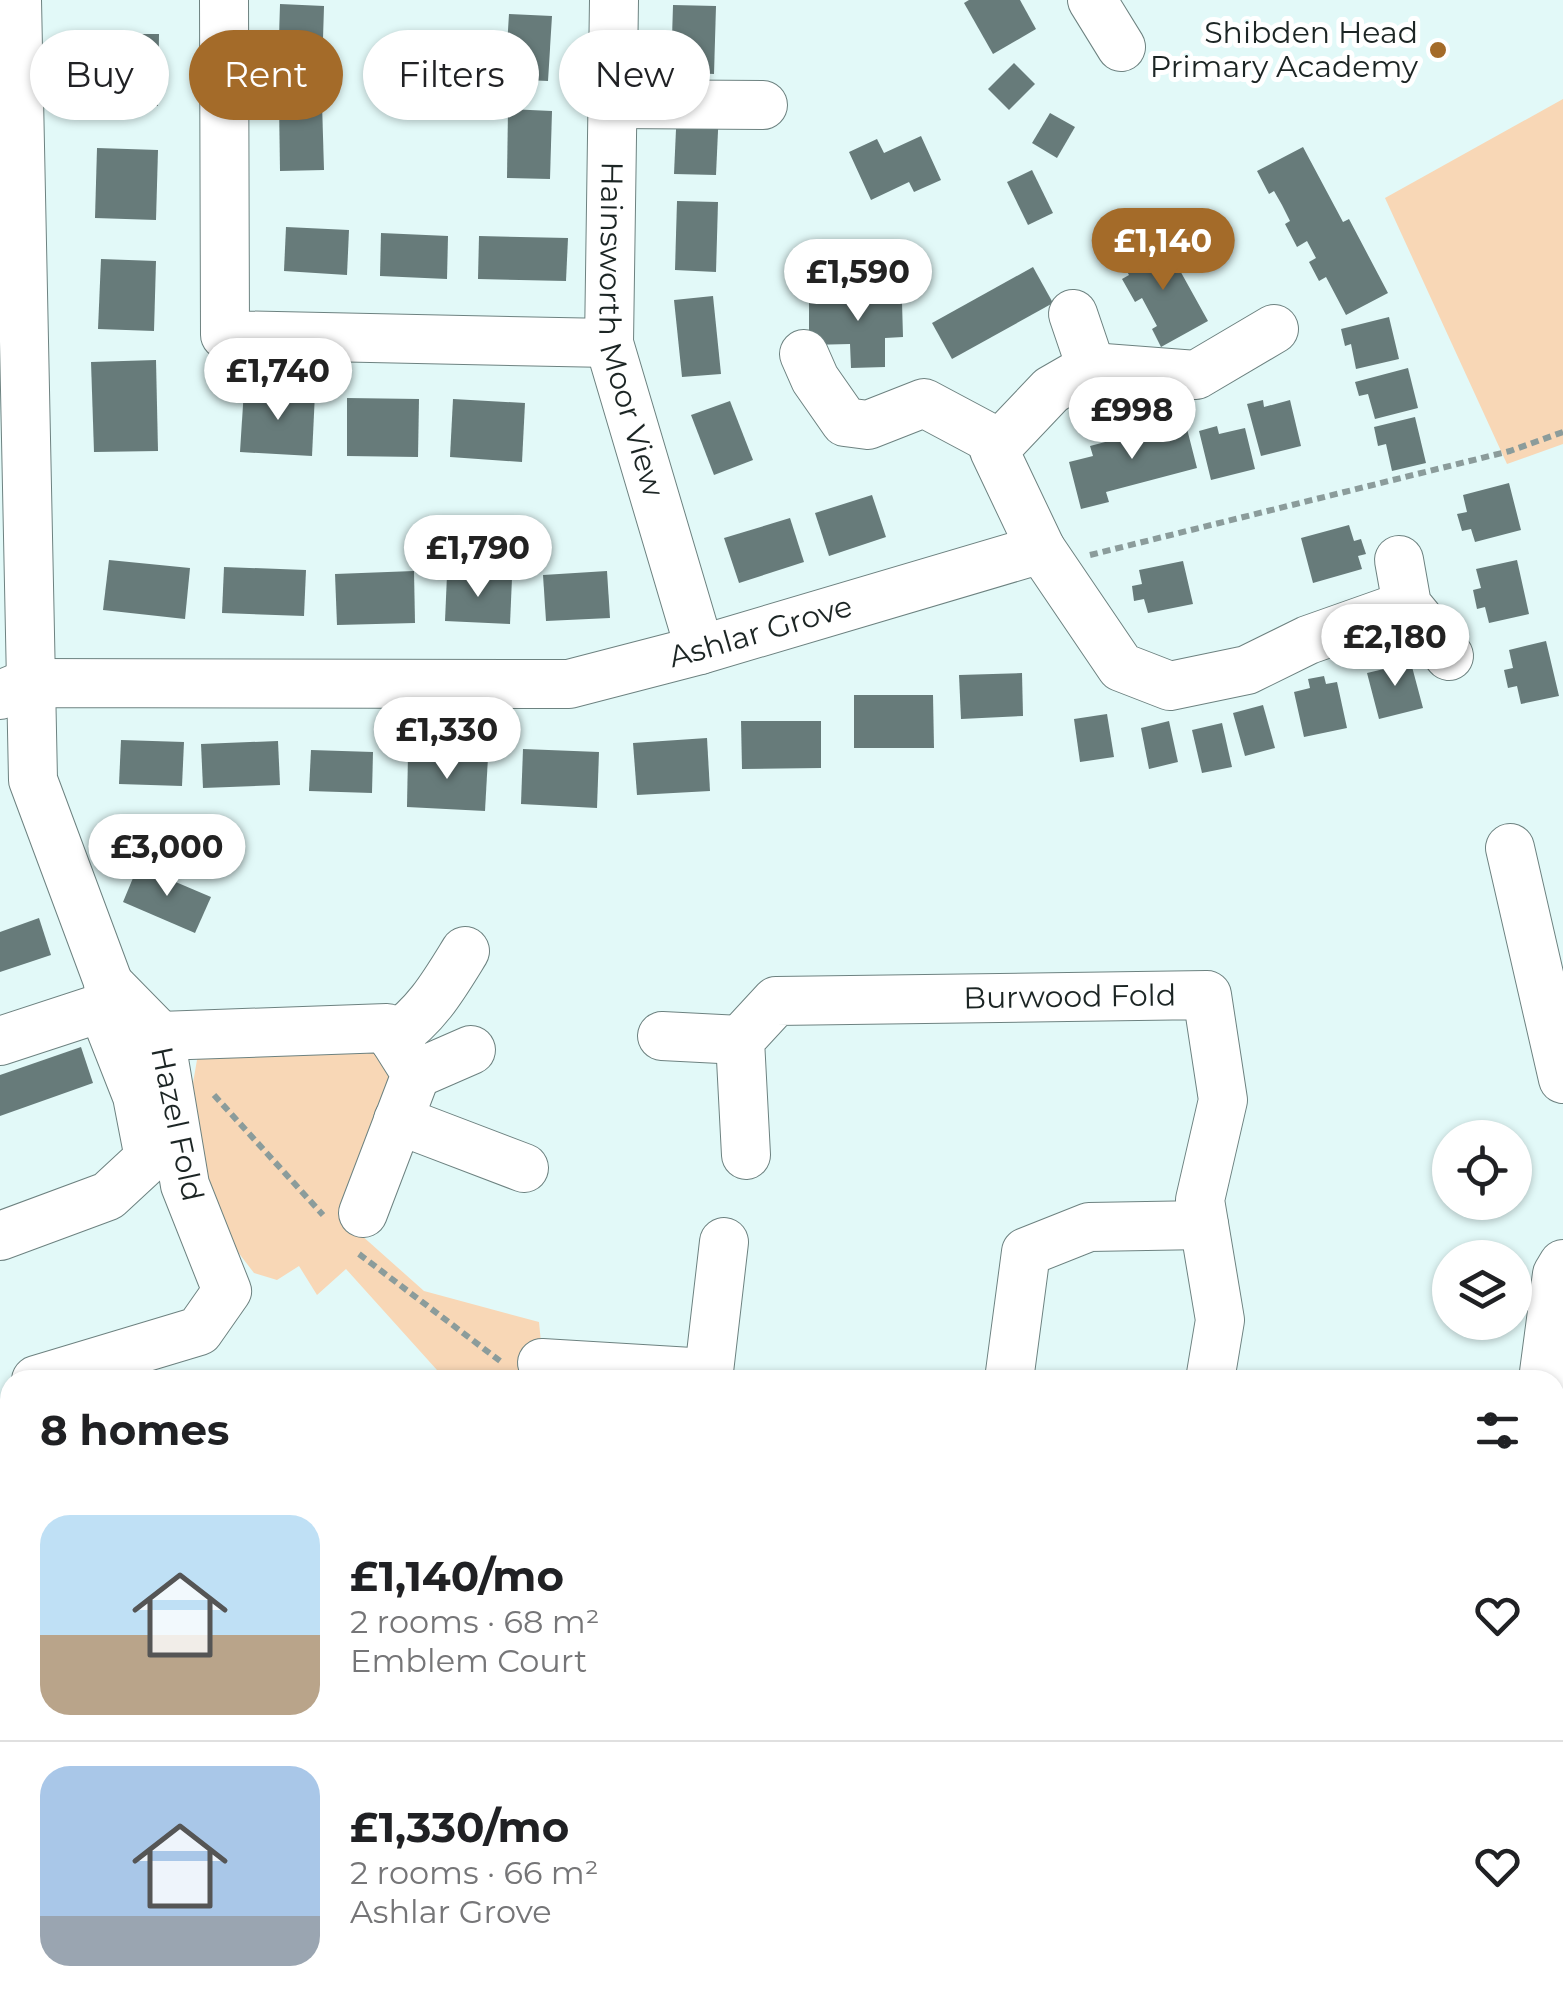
<!DOCTYPE html>
<meta charset="utf-8">
<style>
:root{--surface:#fff;--page:#f2f2f2;--text:#202124;--muted:#757577;--line:#e0e0e0;--accent:#a46b29}
body{margin:0;font-family:Montserrat,sans-serif;background:var(--page);color:var(--text);height:100vh;display:flex;flex-direction:column;font-size:38px;white-space:nowrap}
*{box-sizing:border-box;margin:0}
p{font-size:32px;color:var(--muted)}
.icon{flex:none;width:55px;height:55px;fill:none;stroke:currentColor;stroke-width:2;stroke-linecap:round;stroke-linejoin:round}
.map{position:relative;flex:1;overflow:hidden}
.drawer{position:absolute;left:0px;top:1370px;width:1565px;height:640px;display:flex;flex-direction:column;background:var(--surface);border-radius:30px 30px 0 0;box-shadow:0 2px 8px #0004}
.drawer>*{flex:none}
.guide{position:absolute;left:30px;top:30px;width:1000px;height:90px;display:flex;gap:20px}
.buttons{position:absolute;left:1432px;top:1120px;display:grid;gap:20px}
.buttons a{display:grid;place-items:center;width:100px;height:100px;border-radius:50%;background:var(--surface);box-shadow:0 2px 8px #0004;font-size:50px}
.price{position:absolute;translate:-50% -85px;padding:0 22px;border-radius:35px;background:#fff;color:#222;font-size:32px;line-height:65px;filter:drop-shadow(0 2px 5px #0008)}
.price::after{content:'';position:absolute;left:50%;top:60px;width:30px;height:22px;margin-left:-15px;background:inherit;clip-path:polygon(0 0,100% 0,50% 100%)}
.price.on{background:var(--accent);color:#fff}
ul{padding:0;list-style:none}
li{display:flex;align-items:center;gap:30px;height:250px;padding:0 40px}
li+li{border-top:2px solid var(--line)}
li span{display:grid;place-items:center;flex:none;width:280px;height:200px;border-radius:30px;color:#555}
li>.icon{margin-inline-start:auto}
span .icon{width:120px;height:120px;fill:#fffc;stroke-width:1}
li b{font-size:42px}
h2{display:flex;justify-content:space-between;align-items:center;height:120px;padding:0 40px;font-size:42px}
.tag{padding:0 35px;border-radius:45px;background:var(--surface);box-shadow:0 2px 8px #0004;font-size:35px;line-height:90px}
.tag.on{background:var(--accent);color:#fff}
.map>svg:first-child{display:block}
.green{fill:#f8d7b6}
.building{fill:#677b7a}
.lines{fill:none;stroke-linecap:round;stroke-linejoin:round}
.minor-casing{stroke:#6d8280;stroke-width:50}
.path{stroke:#8b9c9b;stroke-width:6;stroke-dasharray:8 5;stroke-linecap:butt}
.minor{stroke:#fff;stroke-width:48}
.poi-dot{fill:#a46b29;stroke:#fff;stroke-width:4}
.labels{text-anchor:middle;stroke-width:10;stroke-linejoin:round;paint-order:stroke}
.poi-label{font-size:30px;fill:#1c2524;stroke:#fff;text-anchor:end}
.street-label{font-size:30px;fill:#1c2524;stroke:#fff}
</style>
<div class="map">
<svg width="1563" height="2010" viewBox="0 0 1563 2010">
<rect width="100%" height="100%" fill="#e2f9f8"/>
<g class="green">
<path d="M1563 99V444L1507 464 1385 198Z"/>
<path d="M382 1040 407 1098 360 1234 424 1291 539 1322 543 1363 686 1380H446L346 1269 317 1295 299 1266 277 1280 254 1273 231 1243 201 1183 193 1083 198 1054Z"/>
</g>
<g class="building">
<path d="M969 0H1020L1036 29 993 54 964 3Z"/>
<path d="M280 4 324 6 322 72 278 71Z"/>
<path d="M673 5 716 6 714 74 671 72Z"/>
<path d="M509 14 552 16 548 81 505 79Z"/>
<path d="M97 34H159L158 106 97 105Z"/>
<path d="M1014 63 1035 84 1009 110 988 89Z"/>
<path d="M322 103 324 170 280 171 279 104Z"/>
<path d="M677 107 719 109 716 175 674 174Z"/>
<path d="M508 109 552 111 550 179 507 178Z"/>
<path d="M1050 113 1075 127 1057 158 1032 143Z"/>
<path d="M921 136 941 180 914 192 909 182 871 200 849 152 877 139 884 153Z"/>
<path d="M1303 147 1343 222 1349 219 1388 293 1346 315 1326 277 1319 281 1309 262 1316 258 1307 241 1297 247 1285 224 1290 221 1282 205 1274 191 1269 194 1257 171Z"/>
<path d="M97 148 158 150 156 220 95 218Z"/>
<path d="M1032 170 1053 213 1028 225 1007 182Z"/>
<path d="M677 201 718 202 716 272 675 270Z"/>
<path d="M286 227 349 230 347 275 284 271Z"/>
<path d="M381 233 448 236 447 279 380 276Z"/>
<path d="M479 236 568 238 566 281 478 279Z"/>
<path d="M1163 240 1208 321 1161 347 1152 329 1157 326 1142 298 1135 302 1122 279 1129 275 1122 263Z"/>
<path d="M101 259 156 261 154 331 98 329Z"/>
<path d="M1033 267 1053 303 952 359 932 323Z"/>
<path d="M849 284H885V302H902L903 337 885 338V367L851 368 850 344 809 345V300H849Z"/>
<path d="M713 296 721 374 682 377 674 300Z"/>
<path d="M1389 317 1399 359 1356 369 1351 344 1345 346 1341 329Z"/>
<path d="M156 360 158 451 94 452 91 362Z"/>
<path d="M1408 368 1418 408 1375 419 1368 394 1359 396 1355 382Z"/>
<path d="M244 389 315 393 312 456 240 452Z"/>
<path d="M347 398 419 399 418 457 347 456Z"/>
<path d="M453 399 525 403 522 462 450 457Z"/>
<path d="M1263 400 1264 407 1290 400 1301 446 1261 456 1247 404Z"/>
<path d="M730 401 753 460 714 475 691 415Z"/>
<path d="M1415 417 1426 463 1392 471 1386 444 1378 446 1374 427Z"/>
<path d="M1185 421 1197 468 1106 492 1109 502 1081 509 1069 462 1093 456 1090 446Z"/>
<path d="M1217 426 1219 434 1245 428 1255 469 1211 480 1199 431Z"/>
<path d="M1509 483 1521 530 1475 542 1471 529 1462 531 1457 514 1467 512 1463 495Z"/>
<path d="M872 495 886 537 829 556 815 513Z"/>
<path d="M790 518 804 562 739 583 724 538Z"/>
<path d="M1349 525 1354 541 1361 539 1366 554 1358 556 1362 569 1313 583 1301 538Z"/>
<path d="M109 560 190 568 185 619 103 610Z"/>
<path d="M1517 560 1529 614 1489 623 1485 607 1477 609 1473 590 1481 588 1476 569Z"/>
<path d="M1183 561 1193 604 1148 613 1144 599 1134 601 1132 586 1142 584 1139 570Z"/>
<path d="M224 567 306 570 304 616 222 613Z"/>
<path d="M414 571 415 623 337 625 335 574Z"/>
<path d="M607 571 610 618 546 621 543 575Z"/>
<path d="M447 575 512 578 510 624 445 621Z"/>
<path d="M1546 641 1559 696 1521 704 1517 686 1508 688 1504 670 1513 668 1509 650Z"/>
<path d="M1398 657 1401 666 1411 663 1423 708 1379 719 1367 673 1384 669 1382 661Z"/>
<path d="M1022 673 1023 716 961 719 959 675Z"/>
<path d="M1324 676 1326 684 1337 682 1347 728 1304 737 1294 692 1310 688 1308 679Z"/>
<path d="M854 695H933L934 748H854Z"/>
<path d="M1263 705 1275 748 1245 756 1233 713Z"/>
<path d="M1107 714 1114 757 1080 762 1074 719Z"/>
<path d="M741 721H821V768L742 769Z"/>
<path d="M1169 721 1178 762 1149 769 1141 728Z"/>
<path d="M1222 723 1232 767 1202 773 1192 730Z"/>
<path d="M707 738 710 791 637 795 633 743Z"/>
<path d="M121 740 184 742 182 786 119 784Z"/>
<path d="M278 741 280 785 203 788 201 744Z"/>
<path d="M523 749 599 752 597 808 521 804Z"/>
<path d="M311 750 373 752 372 793 309 791Z"/>
<path d="M408 754 488 757 485 811 407 807Z"/>
<path d="M138 866 211 897 195 933 123 902Z"/>
<path d="M39 918 51 955 0 972V932Z"/>
<path d="M81 1047 93 1083 0 1116V1075Z"/>
<path d="M0 1735 10 1739V1758L1 1786Z"/>
<path d="M1555 1978H1563V2010H1475L1476 2000H1555Z"/>
<rect x="283" y="2000" width="66" height="10"/>
<path d="M1255 2000H1313V2010H1254Z"/>
<path d="M1391 2000H1448V2010H1390Z"/>
</g>
<g class="lines">
<g class="minor-casing">
<g id="minor">
<path d="M224 0 225 335 609 343"/>
<path id="s1" d="M614 0 609 343 700 650"/>
<path d="M1092 0 1121 47"/>
<path d="M612 104 763 105"/>
<path d="M1073 314 1091 367"/>
<path d="M804 354 815 379 845 422 868 425 924 403 999 443"/>
<path d="M1041 549 994 450 1051 390 1091 367 1196 375 1274 329"/>
<path d="M1399 560 1407 605 1449 656"/>
<path id="s2" d="M0 695 29 683 569 684 700 650 1041 549 1121 667 1170 686 1247 670 1308 640 1407 605"/>
<path d="M1510 848 1563 1079"/>
<path d="M160 1036 387 1028 416 1074 363 1213"/>
<path d="M662 1036 740 1040"/>
<path d="M393 1038C427 1015 444 985 465 951"/>
<path d="M0 1041 116 1003 33 780 17 0"/>
<path d="M416 1074 471 1050"/>
<path d="M398 1120 524 1168"/>
<path id="s3" d="M746 1155 740 1040 776 1001 1207 995 1223 1100 1200 1200 1220 1320 1210 1380"/>
<path d="M0 1236 108 1196 149 1158 137 1096 102 1007"/>
<path d="M542 1363 708 1373"/>
<path d="M36 1380 199 1331 227 1291 185 1185 160 1036 108 983"/>
<path d="M708 1380 724 1242"/>
<path d="M1009 1380 1026 1252 1089 1227 1204 1225"/>
<path d="M1543 1380 1557 1274 1563 1264"/>
<path d="M1555 1507 1563 1508"/>
<path d="M0 1851 10 1853"/>
<path d="M1555 1854H1563"/>
<path d="M177 2000 178 2010"/>
<path d="M1357 2000 1358 2010"/>
<path d="M398 2010V2000"/>
<path d="M545 2010V2000"/>
<path d="M861 2010 862 2000"/>
<path d="M1044 2010 1045 2000"/>
</g>
</g>
<g class="path">
<path d="M1090 555 1510 451 1563 432"/>
<path d="M214 1095 323 1215"/>
<path d="M359 1254 504 1364"/>
<path d="M1219 2010 1220 2000"/>
</g>
<use href="#minor" class="minor"/>
</g>
<circle class="poi-dot" cx="1438" cy="50" r="10"/>
<g class="labels">
<g class="poi-label">
<text x="1418" y="43">Shibden Head<tspan x="1418" dy="34">Primary Academy</tspan></text>
</g>
<g class="street-label">
<text dy="10" stroke="none"><textPath href="#s1" startOffset="332">Hainsworth Moor View</textPath></text>
<text dy="10" stroke="none"><textPath href="#s2" startOffset="770">Ashlar Grove</textPath></text>
<text dy="10" stroke="none"><textPath href="#s3" startOffset="462">Burwood Fold</textPath></text>
<text transform="translate(177 1124) rotate(78)" y="10">Hazel Fold</text>
</g>
</g>
</svg>
<div class="buttons">
<a><svg class="icon" aria-label="locate" viewBox="0 0 24 24"><circle cx="12" cy="12" r="6"/><path d="M12 2v4M12 18v4M2 12h4M18 12h4"/></svg></a>
<a><svg class="icon" aria-label="layers" viewBox="0 0 24 24"><path d="M12 4l9 5-9 5-9-5zM3 14l9 5 9-5"/></svg></a>
</div>
<b class="price on" style="left:1163px;top:293px">£1,140</b>
<b class="price" style="left:858px;top:324px">£1,590</b>
<b class="price" style="left:278px;top:423px">£1,740</b>
<b class="price" style="left:1132px;top:462px">£998</b>
<b class="price" style="left:478px;top:600px">£1,790</b>
<b class="price" style="left:1395px;top:689px">£2,180</b>
<b class="price" style="left:447px;top:782px">£1,330</b>
<b class="price" style="left:167px;top:899px">£3,000</b>
<div class="guide">
<a class="tag">Buy</a>
<a class="tag on">Rent</a>
<a class="tag">Filters</a>
<a class="tag">New</a>
</div>
<section class="drawer">
<h2>8 homes<svg class="icon" aria-label="filters" viewBox="0 0 24 24"><path d="M4 7h16M4 17h16"/><circle cx="9" cy="7" r="2"/><circle cx="15" cy="17" r="2"/></svg></h2>
<ul>
<li><span style="background:linear-gradient(#bfe0f5 60%,#b9a48a 0)"><svg class="icon" aria-label="home" viewBox="0 0 24 24"><path d="M3 11l9-7 9 7M6 9v11h12V9"/></svg></span><div><b>£1,140/mo</b><p>2 rooms · 68 m²</p><p>Emblem Court</p></div><svg class="icon" aria-label="heart" viewBox="0 0 24 24"><path d="M12 20l-8-8c-3-5 5-10 8-4 3-6 11-1 8 4z"/></svg></li>
<li><span style="background:linear-gradient(#a9c7e8 75%,#9aa5b1 0)"><svg class="icon" aria-label="home" viewBox="0 0 24 24"><path d="M3 11l9-7 9 7M6 9v11h12V9"/></svg></span><div><b>£1,330/mo</b><p>2 rooms · 66 m²</p><p>Ashlar Grove</p></div><svg class="icon" aria-label="heart" viewBox="0 0 24 24"><path d="M12 20l-8-8c-3-5 5-10 8-4 3-6 11-1 8 4z"/></svg></li>
</ul>
</section>
</div>
